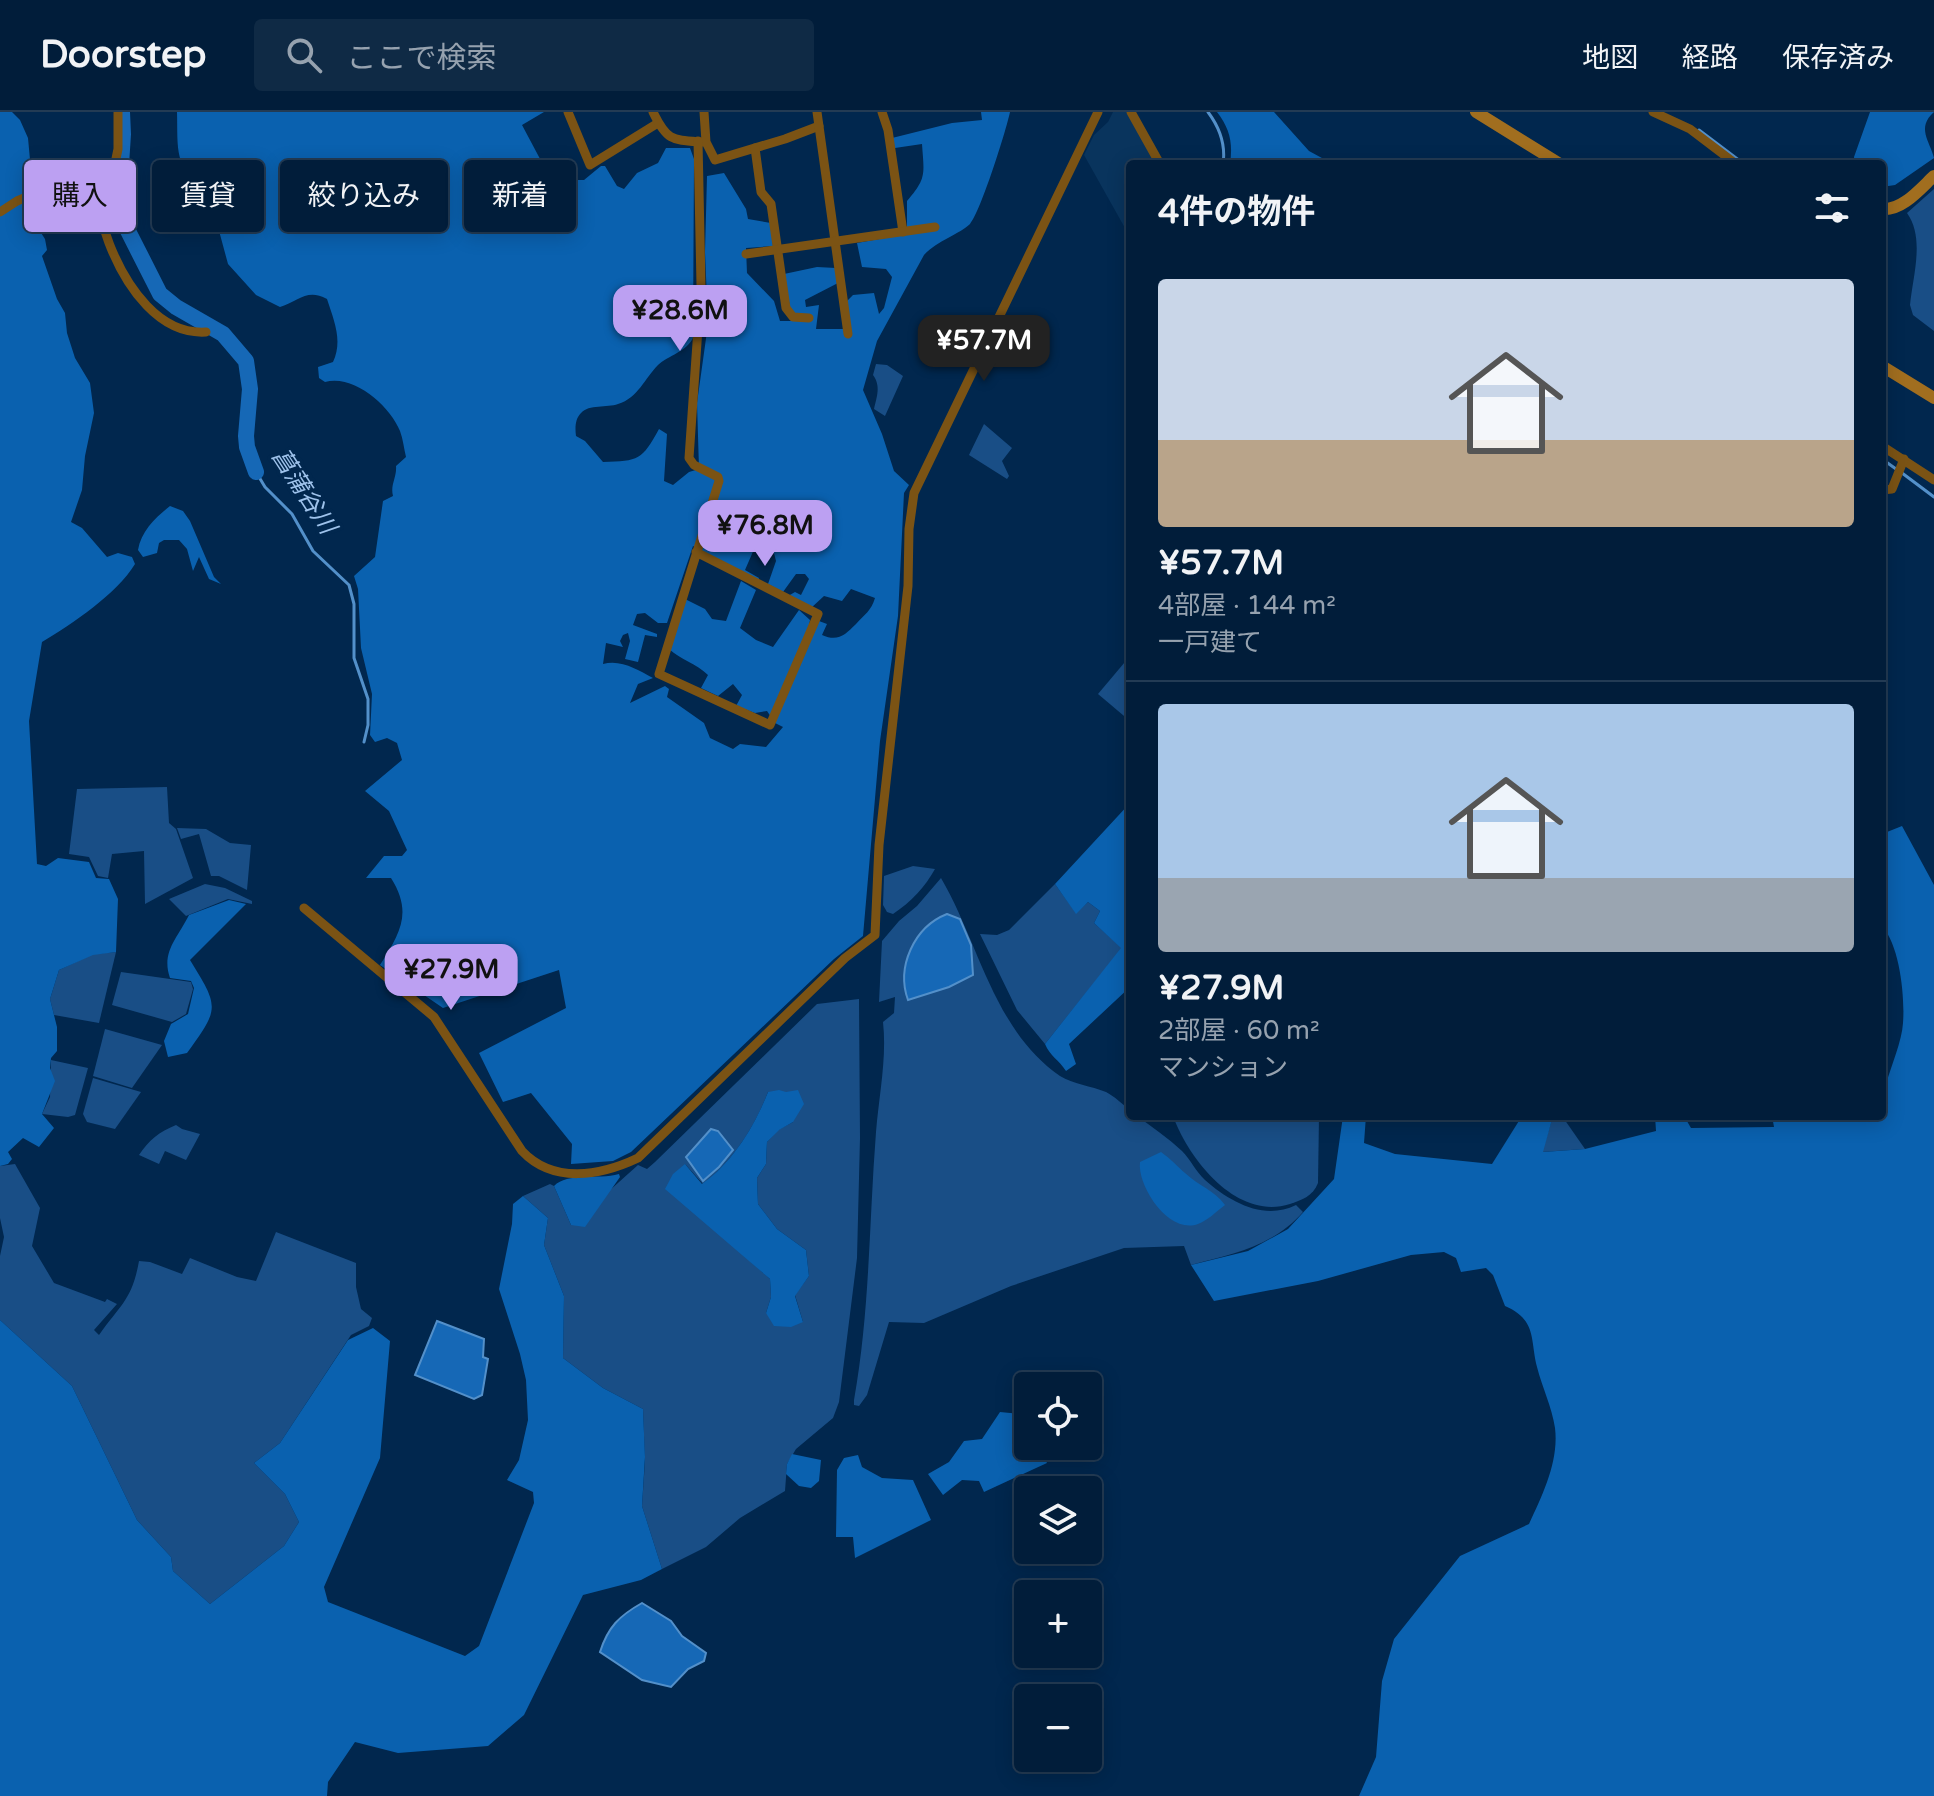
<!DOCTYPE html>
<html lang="ja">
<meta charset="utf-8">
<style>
:root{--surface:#011d3a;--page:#0f2a45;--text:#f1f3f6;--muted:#96a2af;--line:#233b54;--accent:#bca0f2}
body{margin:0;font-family:"Varela Round","Noto Sans JP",sans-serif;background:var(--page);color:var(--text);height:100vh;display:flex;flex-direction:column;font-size:30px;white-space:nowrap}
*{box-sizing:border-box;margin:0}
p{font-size:26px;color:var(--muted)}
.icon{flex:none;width:44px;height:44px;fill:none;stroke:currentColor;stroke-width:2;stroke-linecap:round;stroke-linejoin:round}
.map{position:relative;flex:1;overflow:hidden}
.details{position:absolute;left:1126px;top:48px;width:760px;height:960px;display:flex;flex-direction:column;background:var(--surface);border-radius:8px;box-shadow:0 4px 20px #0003,0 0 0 2px var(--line)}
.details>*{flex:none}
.guide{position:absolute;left:24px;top:48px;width:760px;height:72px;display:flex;gap:16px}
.fabs{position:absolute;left:1014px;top:1260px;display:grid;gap:16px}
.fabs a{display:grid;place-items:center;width:88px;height:88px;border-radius:8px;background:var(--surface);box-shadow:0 4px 20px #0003,0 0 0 2px var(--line);font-size:40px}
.price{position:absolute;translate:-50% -68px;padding:0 18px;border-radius:16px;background:var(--accent);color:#111;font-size:26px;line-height:52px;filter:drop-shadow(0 2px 4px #0008)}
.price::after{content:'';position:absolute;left:50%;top:48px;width:24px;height:18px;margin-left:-12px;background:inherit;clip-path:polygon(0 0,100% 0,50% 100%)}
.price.selected{background:#222;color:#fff}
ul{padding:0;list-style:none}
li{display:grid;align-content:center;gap:16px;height:424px;padding:0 32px}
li+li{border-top:2px solid var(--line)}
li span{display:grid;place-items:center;height:248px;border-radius:8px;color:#555}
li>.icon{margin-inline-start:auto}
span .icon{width:144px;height:144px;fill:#fffc;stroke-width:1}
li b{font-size:34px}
h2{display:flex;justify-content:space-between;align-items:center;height:96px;padding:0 32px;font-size:34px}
.pill{padding:0 28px;border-radius:8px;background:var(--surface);box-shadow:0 4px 20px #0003,0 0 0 2px var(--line);font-size:28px;line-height:72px}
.pill.selected{background:var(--accent);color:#111}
header{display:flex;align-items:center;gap:48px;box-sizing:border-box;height:112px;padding:0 40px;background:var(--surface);border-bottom:2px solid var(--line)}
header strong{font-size:38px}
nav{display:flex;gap:44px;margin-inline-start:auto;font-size:28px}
.search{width:560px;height:72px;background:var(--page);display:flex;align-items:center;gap:20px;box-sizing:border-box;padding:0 28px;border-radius:8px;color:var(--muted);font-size:30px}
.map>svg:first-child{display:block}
.built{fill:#09345d}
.green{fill:#194e86;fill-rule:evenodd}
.forest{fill:#0a61af;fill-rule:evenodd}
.water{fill:#1668b6;stroke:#5390ca;stroke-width:2}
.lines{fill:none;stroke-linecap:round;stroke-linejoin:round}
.stream{stroke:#5390ca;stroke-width:3}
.river{stroke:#1668b6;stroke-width:16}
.street{stroke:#7b5314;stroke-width:9}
.secondary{stroke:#a16e1f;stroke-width:12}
.labels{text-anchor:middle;stroke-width:7;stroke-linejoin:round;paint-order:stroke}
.water-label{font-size:24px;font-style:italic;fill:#9ec2eb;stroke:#01274e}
</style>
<header>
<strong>Doorstep</strong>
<div class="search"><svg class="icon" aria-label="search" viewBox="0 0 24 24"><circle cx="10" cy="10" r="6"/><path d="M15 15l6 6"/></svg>ここで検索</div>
<nav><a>地図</a><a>経路</a><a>保存済み</a></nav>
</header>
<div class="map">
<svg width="1934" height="1684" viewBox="0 0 1934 1684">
<rect width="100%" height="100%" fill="#01274e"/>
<path class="built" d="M1113 0H1127L1156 52H1130V125L1084 43 1094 23 1108 10Z"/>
<g class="green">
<path d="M1934 77V219L1913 203 1910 193C1913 163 1925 126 1907 101Z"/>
<path d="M876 252 887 253 903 264 885 304 874 297C877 284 881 274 873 263Z"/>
<path d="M984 312 1012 336 1002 349 1009 364 1007 367 969 343Z"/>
<path d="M1130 544V609L1098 582Z"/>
<path d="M167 675 169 711 176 717 193 766 145 792 144 739 112 742 108 766 98 764 89 745 69 742 77 677Z"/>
<path d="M177 716 206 717 230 731 251 733 247 778 219 764H211L199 722 181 727Z"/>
<path d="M913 754 935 757C925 775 911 790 893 802L887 800 883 793 884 764Z"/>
<path d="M941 766C979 831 994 919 1060 964 1073 972 1091 974 1106 980 1114 984 1122 992 1130 998V1004H1137C1152 1015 1168 1026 1182 1039 1191 1048 1196 1060 1205 1068 1230 1090 1264 1109 1296 1093L1303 1100C1273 1134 1234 1142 1191 1153L1184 1134 1124 1136 1011 1174 924 1211 889 1210 867 1283 859 1294 854 1293V1288C870 1199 869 1109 876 1020 879 983 887 946 883 910L894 901 895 885 879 890 882 829 899 809 917 794Z"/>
<path d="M205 772 225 776 252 789V792L228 787 186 804 169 787Z"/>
<path d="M1055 772 1076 801 1088 790 1100 799 1094 811 1122 836 1045 932 1017 898 980 822 997 823 1009 818Z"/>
<path d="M116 840 99 911 54 903 50 887 59 858 93 842Z"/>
<path d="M121 860 191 870 193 877 186 902 172 910 112 893Z"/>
<path d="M859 887 860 1026 857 1146 839 1290 833 1306 796 1337 787 1352 785 1379 740 1406 706 1435 662 1457 642 1394 645 1349 643 1297 603 1276 563 1246 564 1184 544 1133 548 1106 523 1084 550 1072 554 1074 571 1113 638 1053 647 1057 655 1050 817 892ZM768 980H786L793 1010 778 1018 767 1030 766 1052 757 1066 758 1092 777 1117 806 1138 809 1164 795 1183 803 1210 766 1201 771 1185 770 1167 732 1133 685 1052 703 1072C733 1049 754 1016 768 980Z"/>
<path d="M105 917 162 933 132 976 93 964Z"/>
<path d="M51 948 88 956 75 1003 68 1005 42 1002 50 985Z"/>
<path d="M93 966 141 980 115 1017 87 1010 83 1002Z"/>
<path d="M1173 1004H1319L1318 1071C1313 1084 1302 1088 1290 1092 1237 1109 1189 1048 1173 1004Z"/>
<path d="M1553 1004H1562L1585 1037 1542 1040Z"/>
<path d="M176 1013 182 1017 200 1022 186 1048 165 1039 159 1052 139 1043C149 1028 159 1020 176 1013Z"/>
<path d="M15 1052 40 1096 32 1134 54 1171 105 1190 107 1187 117 1192 94 1218 99 1223C121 1192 132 1188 139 1149L150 1150 182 1162 190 1146 237 1165 256 1169 276 1120 356 1151V1175L361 1197 372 1206 369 1214 351 1223 280 1331 254 1351 285 1382 299 1410 284 1434 210 1492 173 1459 171 1445 137 1408 72 1274 0 1208V1144L4 1125 0 1106V1054Z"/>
</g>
<g class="forest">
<path d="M0 0H12L20 8 28 26 36 113 45 127 47 138 42 144 57 187 65 201 67 221 75 246 90 271 94 301 85 344 82 378 71 410 82 416 107 445 118 441 132 445 135 452C117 482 72 512 42 530L29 609 37 752 46 754 58 746 89 750 96 766 109 767 118 787 116 840 93 843 59 858 50 887 57 915V939L51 946 50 956 55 969 42 1002 54 1016 39 1035 23 1026 8 1040 12 1047 8 1052 0 1054Z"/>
<path d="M177 0H544L522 13 547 60 559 74 567 75 575 68H584L601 54H605L617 74 624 77 637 61 658 51 666 36H690L694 47 693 226C686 240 669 243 658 253 645 266 638 286 618 292 607 296 589 292 581 301 575 307 575 316 576 324L585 329 603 350C639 349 642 348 659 317L667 322 664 369 673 373 689 360 699 357 697 291 708 212 705 140 707 64 724 61 746 97 748 107 771 111 773 134 746 136 747 161 774 189 780 209H811L791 201 784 162 817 155 836 156 838 171 805 188 806 195 819 193 816 217H843L846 190 853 183 874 181 879 202 884 196 892 165 886 157 862 155 857 131 918 120 907 115V89C927 66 924 62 922 32L895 36 892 26 952 11 982 8 981 0H1010C1006 19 981 99 970 112 960 122 938 128 924 143L877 229 863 278 882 322 894 359 909 373 904 381 898 504 880 629 863 824 834 847 631 1040 613 1049 571 1052 572 1032 531 981 503 990 479 941 566 896 559 858 443 896 380 853C400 821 413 801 391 766H366L384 744H402L407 738 389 699 365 679 402 648 397 631 387 626 375 630 370 623 372 582 361 536 358 477 354 464 375 445 383 389 393 384C390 373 397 365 396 354L406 345C404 337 403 327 400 319 390 294 354 262 325 270L319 266 318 255 333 250C343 228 334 209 327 187 307 176 299 189 280 195L256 183 228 152 208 78C173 58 178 36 177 0ZM762 433 774 441 776 449 768 472 783 480 796 462H805L809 467 801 483 795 480 788 484 811 496 824 484 842 489 851 477 875 486C871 499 865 502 856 512 845 523 838 530 822 523L827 512 819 509 808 520 810 508 799 498 773 535 756 528 740 516 756 478 741 469 726 509 712 507 705 497 685 487 669 537C681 548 696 551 708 563L701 576 718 584 733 572 742 583 736 594 755 601 767 599 775 611 783 615 766 635 740 632 733 637 710 626 704 611 667 585 669 577 665 574 630 591 638 572 653 566C638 558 621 547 603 552L606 531 623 535 620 529 623 523 628 521 630 529 625 547 638 550 645 523 657 525V522L633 513 637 502 645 501 658 511H667L693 434 758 470 759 466 745 458 755 435Z"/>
<path d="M1217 0H1274L1309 39 1333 52H1230C1233 31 1230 17 1217 0Z"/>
<path d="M1870 0H1934C1916 16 1930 29 1934 46L1895 73 1882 75V52H1855L1854 45Z"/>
<path d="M170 394 183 399 190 409 214 465 221 472 209 467 199 445 193 459 187 437 179 428H164L159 431 157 441 143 445 138 438C141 419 156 405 170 394Z"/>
<path d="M1130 691V875L1069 932 1076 952 1066 959C1059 948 1050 944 1045 932L1121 836 1094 811 1100 799 1088 790 1076 802 1055 772Z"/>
<path d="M1902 714 1934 773V1684H1359L1376 1645 1382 1569 1394 1527 1460 1444 1529 1412C1543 1382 1559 1349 1555 1316 1552 1295 1542 1275 1537 1255 1530 1227 1537 1208 1505 1194L1493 1163 1486 1156 1461 1160 1456 1146 1444 1140 1411 1143 1318 1169 1214 1189 1191 1153 1248 1139 1288 1117 1334 1067 1343 1004H1366L1364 1031 1395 1042 1492 1052 1522 1004H1553L1543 1040 1585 1037 1656 1019 1655 1004H1684L1691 1016 1774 1015 1772 1004H1882V978L1886 972C1891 954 1902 929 1903 911 1905 885 1900 834 1882 814V722Z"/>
<path d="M229 788 246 792 190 848C219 895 220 896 187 941L168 945 164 929 171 912 188 902 194 876 191 869 170 866C161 840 177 827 189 803Z"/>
<path d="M779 978 786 980 798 978 804 992 793 1010 779 1018 767 1030 766 1052 757 1066 758 1092 777 1117 806 1138 809 1164 795 1184 803 1210 791 1215 774 1214 766 1201 771 1185 770 1167 665 1077 673 1062 685 1052 702 1072C733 1050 754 1015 768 980Z"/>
<path d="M1161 1040C1171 1047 1177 1054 1185 1061 1199 1074 1214 1078 1225 1093 1217 1099 1207 1109 1198 1112 1169 1123 1137 1074 1140 1050Z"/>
<path d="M619 1062 620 1065 585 1115 571 1113 554 1074C568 1060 597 1068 619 1062Z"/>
<path d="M523 1084 548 1106 544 1133 564 1184 563 1246 603 1276 643 1297 645 1345 642 1394 662 1457 641 1468 583 1483 524 1603 488 1634 398 1641 355 1630 328 1670 327 1684H0V1208L72 1274 137 1408 171 1445 173 1459 210 1492 284 1434 299 1410 285 1382 254 1351 280 1331 348 1228 373 1216 390 1229 380 1346 324 1475 328 1490 465 1544 479 1534 534 1391 533 1380 507 1368 519 1348 528 1308 526 1268 520 1242 499 1177 512 1112 513 1092Z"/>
<path d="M1000 1300 1021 1302 1028 1315V1334H1038L1047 1351 984 1380 979 1369 962 1368 943 1383 928 1362 949 1350 964 1329 982 1327Z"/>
<path d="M792 1342 821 1348 819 1369 811 1376 799 1374 786 1362 787 1352Z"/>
<path d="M858 1343 862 1355 882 1366 913 1368 931 1408 855 1446 853 1425H836L837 1358 844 1346Z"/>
</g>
<g class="water">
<path d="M947 802 960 807 971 833 973 863 949 875 908 888C896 855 914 815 947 802Z"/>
<path d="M711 1017 718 1019 733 1038 719 1055 703 1069 686 1045Z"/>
<path d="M437 1209 484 1227 483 1245 488 1247 482 1283 474 1287 415 1263Z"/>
<path d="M642 1491 671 1509 682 1524 706 1541 704 1549 688 1557 671 1575 642 1568 600 1540C608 1515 619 1504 642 1491Z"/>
</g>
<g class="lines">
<g class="stream">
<path d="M1208 0C1220 16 1226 32 1223 52"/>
<path d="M1699 18 1744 52"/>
<path d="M1882 347 1896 357"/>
<path d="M256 360 265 375 292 402 313 439 349 473 354 492V546L368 587V613L364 630"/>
<path d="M1902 361 1934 385"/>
</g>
<path class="river" d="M122 0 123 22 119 84 124 111 160 182 176 195 223 222 246 249 250 277 246 324 247 335 256 360"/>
<g class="street">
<path d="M568 0 590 53 658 11"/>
<path d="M653 0C667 29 672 28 702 30"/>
<path d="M704 0 706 30 715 48 785 27 819 14"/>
<path d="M817 0 848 222"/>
<path d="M882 0 888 18 903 120"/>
<path d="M1131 0 1160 52"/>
<path d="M1653 0 1690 17 1736 52"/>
<path d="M755 36 761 80 771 92 786 196 793 205 809 206"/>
<path d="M89 72C99 92 102 115 111 136 127 175 159 223 206 220"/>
<path d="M0 100 17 89 53 74 111 71 118 37V0"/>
<path d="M746 142 935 115"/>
<path d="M1882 334 1934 368"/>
<path d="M1882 378 1892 377 1904 347"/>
<path d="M696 440 818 502 770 613 659 562 719 369 718 365 694 353 689 346 701 173 698 29"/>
<path d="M304 796 434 905 522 1039C553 1072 600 1064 638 1046L845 846 875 823 879 733 908 474 909 417 914 381 1098 0"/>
</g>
<g class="secondary">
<path d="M1476 0 1560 52"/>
<path d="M1882 97C1902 99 1920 77 1934 64"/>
<path d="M1882 254 1934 286"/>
</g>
</g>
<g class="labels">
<g class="water-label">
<text transform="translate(304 379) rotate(57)" y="8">菖蒲谷川</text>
</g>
</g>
</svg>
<div class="fabs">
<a><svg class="icon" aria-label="locate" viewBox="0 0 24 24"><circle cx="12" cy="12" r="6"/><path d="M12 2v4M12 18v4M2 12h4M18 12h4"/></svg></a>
<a><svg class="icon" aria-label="layers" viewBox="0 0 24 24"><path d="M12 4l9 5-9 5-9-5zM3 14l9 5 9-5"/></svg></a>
<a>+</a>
<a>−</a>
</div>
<b class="price" style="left:680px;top:241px">¥28.6M</b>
<b class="price selected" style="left:984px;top:271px">¥57.7M</b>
<b class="price" style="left:765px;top:456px">¥76.8M</b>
<b class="price" style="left:451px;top:900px">¥27.9M</b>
<div class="guide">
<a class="pill selected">購入</a>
<a class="pill">賃貸</a>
<a class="pill">絞り込み</a>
<a class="pill">新着</a>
</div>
<section class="details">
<h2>4件の物件<svg class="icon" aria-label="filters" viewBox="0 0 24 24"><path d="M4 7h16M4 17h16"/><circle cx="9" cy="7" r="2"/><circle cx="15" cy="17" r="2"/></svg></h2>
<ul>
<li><span style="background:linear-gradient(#c9d6e8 65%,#b9a48a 0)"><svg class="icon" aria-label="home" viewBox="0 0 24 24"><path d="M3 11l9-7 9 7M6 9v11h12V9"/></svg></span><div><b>¥57.7M</b><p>4部屋 · 144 m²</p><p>一戸建て</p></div></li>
<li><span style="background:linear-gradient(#a9c7e8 70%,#9aa5b1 0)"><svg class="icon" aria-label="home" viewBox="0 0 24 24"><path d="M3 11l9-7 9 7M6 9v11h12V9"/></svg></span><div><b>¥27.9M</b><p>2部屋 · 60 m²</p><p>マンション</p></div></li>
</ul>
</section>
</div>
